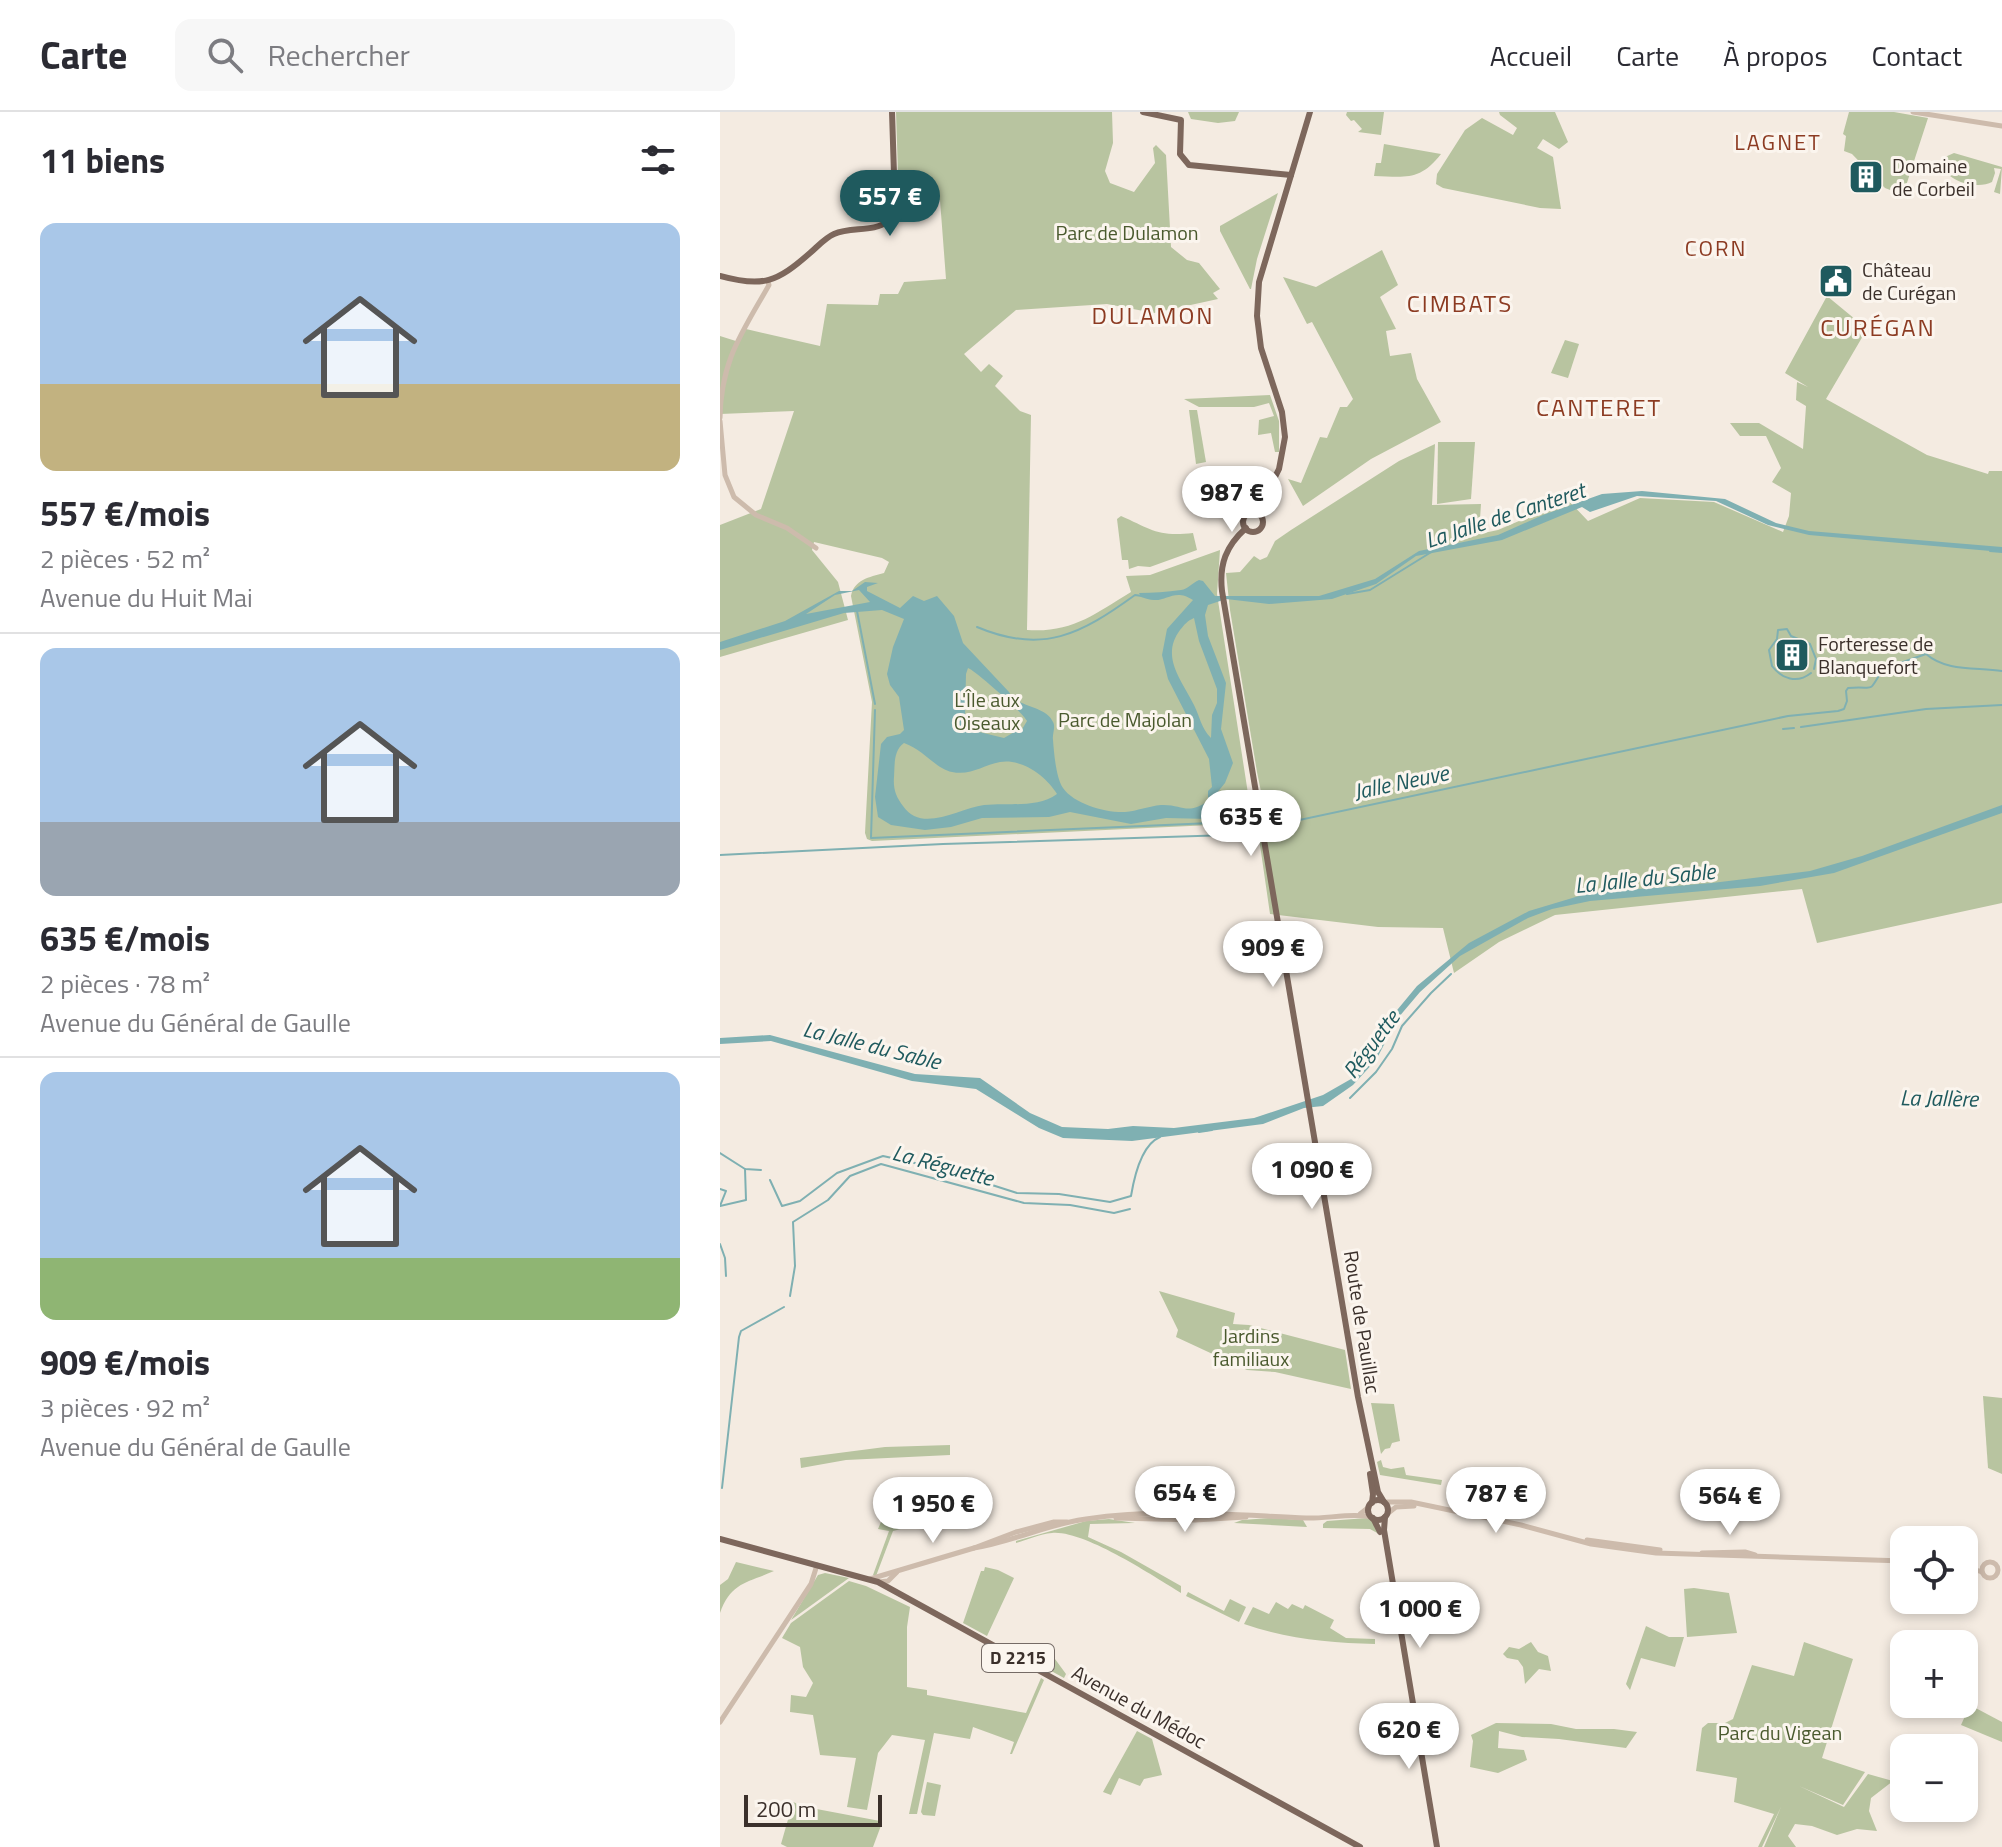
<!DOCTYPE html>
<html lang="fr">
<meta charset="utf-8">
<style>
:root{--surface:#fff;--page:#f7f7f7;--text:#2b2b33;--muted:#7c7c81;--line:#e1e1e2;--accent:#1f5a5e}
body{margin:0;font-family:"Titillium Web",sans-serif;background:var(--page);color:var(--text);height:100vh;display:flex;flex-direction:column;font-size:30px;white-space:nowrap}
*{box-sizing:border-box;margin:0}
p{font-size:26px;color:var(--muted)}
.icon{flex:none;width:44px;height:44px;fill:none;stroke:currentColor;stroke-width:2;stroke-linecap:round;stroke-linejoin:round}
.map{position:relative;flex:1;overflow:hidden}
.details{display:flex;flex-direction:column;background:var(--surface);width:720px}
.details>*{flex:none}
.fabs{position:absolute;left:1170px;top:1414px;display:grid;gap:16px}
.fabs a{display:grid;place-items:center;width:88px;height:88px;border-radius:16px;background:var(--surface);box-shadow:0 4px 12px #0003;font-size:40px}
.scale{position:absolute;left:24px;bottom:20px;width:138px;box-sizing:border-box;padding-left:8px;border:4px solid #3b302b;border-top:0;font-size:22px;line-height:28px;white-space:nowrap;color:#3b302b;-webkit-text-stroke:6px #fbf5ee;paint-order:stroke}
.price{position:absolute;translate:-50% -68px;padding:0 18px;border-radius:28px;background:#fff;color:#222;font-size:26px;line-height:52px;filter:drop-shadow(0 2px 4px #0008)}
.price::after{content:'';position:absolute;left:50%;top:48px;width:24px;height:18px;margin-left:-12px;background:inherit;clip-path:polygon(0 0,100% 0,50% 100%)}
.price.selected{background:var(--accent);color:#fff}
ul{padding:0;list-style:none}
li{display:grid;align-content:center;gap:16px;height:424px;padding:0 40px}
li+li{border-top:2px solid var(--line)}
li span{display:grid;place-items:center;height:248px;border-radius:16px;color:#555}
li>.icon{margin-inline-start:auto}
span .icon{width:144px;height:144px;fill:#fffc;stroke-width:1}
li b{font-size:34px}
h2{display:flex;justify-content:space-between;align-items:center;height:96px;padding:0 40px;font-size:34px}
header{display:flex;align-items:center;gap:48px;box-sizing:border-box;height:112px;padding:0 40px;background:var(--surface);border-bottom:2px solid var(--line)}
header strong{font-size:38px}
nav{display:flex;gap:44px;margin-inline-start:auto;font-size:28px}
.search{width:560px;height:72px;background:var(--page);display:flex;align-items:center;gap:20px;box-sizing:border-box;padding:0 28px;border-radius:16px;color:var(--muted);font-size:30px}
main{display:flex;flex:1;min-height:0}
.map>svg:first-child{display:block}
.green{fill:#b8c4a0}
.water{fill:#7fb0b2;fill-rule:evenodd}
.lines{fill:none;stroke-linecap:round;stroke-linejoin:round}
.stream{stroke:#7fb0b2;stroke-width:2}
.minor{stroke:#cdbbac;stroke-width:5}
.major{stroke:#7d675c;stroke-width:6}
.labels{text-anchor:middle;stroke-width:6;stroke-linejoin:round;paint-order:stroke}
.shield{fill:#fbf5ee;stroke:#756b66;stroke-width:2}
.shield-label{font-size:18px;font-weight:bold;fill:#3b302b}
.poi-label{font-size:20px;fill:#3b302b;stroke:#fbf5ee;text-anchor:start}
.park-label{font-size:20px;fill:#4a5a2e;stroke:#fbf5ee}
.street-label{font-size:20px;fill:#3b302b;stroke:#fbf5ee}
.neighbourhood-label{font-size:22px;letter-spacing:2px;fill:#8c3b22;stroke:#fbf5ee}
.water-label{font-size:22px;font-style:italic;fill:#1f5a5e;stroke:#fbf5ee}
.quarter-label{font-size:24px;letter-spacing:2px;fill:#8c3b22;stroke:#fbf5ee}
</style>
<header>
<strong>Carte</strong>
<div class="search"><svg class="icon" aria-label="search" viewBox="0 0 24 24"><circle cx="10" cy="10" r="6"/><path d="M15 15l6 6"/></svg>Rechercher</div>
<nav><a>Accueil</a><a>Carte</a><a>À propos</a><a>Contact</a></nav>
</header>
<main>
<section class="details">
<h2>11 biens<svg class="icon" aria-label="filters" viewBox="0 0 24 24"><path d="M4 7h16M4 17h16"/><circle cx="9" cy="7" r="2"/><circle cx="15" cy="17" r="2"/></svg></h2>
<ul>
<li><span style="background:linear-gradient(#a9c7e8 65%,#c2b280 0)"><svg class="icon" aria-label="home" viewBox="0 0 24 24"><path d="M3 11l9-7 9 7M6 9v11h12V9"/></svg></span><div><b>557 €/mois</b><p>2 pièces · 52 m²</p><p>Avenue du Huit Mai</p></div></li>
<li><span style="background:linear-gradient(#a9c7e8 70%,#9aa5b1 0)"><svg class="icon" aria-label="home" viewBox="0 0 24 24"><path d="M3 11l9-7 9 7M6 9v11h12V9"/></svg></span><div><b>635 €/mois</b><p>2 pièces · 78 m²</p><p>Avenue du Général de Gaulle</p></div></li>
<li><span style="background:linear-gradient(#a9c7e8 75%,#8fb573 0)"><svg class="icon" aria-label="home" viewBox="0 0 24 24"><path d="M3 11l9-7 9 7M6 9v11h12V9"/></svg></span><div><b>909 €/mois</b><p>3 pièces · 92 m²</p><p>Avenue du Général de Gaulle</p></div></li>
</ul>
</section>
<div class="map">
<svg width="1282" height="1735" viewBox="0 0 1282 1735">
<rect width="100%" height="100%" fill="#f4ebe1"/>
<g class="green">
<path d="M176 0H392L393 31 385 59 390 71 414 80 435 51 433 36 436 33 446 43 451 135 467 148 479 151 500 177 493 181 498 187 434 201 387 192 296 198 244 242 261 260 269 252 283 264 275 274 300 299 311 303 307 518C352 521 373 503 411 480L406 464 430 463 500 438 497 482 529 688V698L512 712 152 729 147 727 145 721 152 590 131 484C134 468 149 465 164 461L169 450 162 446 94 430 92 438 118 470 128 508 0 545V413L41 397 74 299 0 302V224L19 230 26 217 100 234 107 192 158 193 160 182H178L184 170 226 167 220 88 179 92Z"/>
<path d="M468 0H519L515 9 498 11 471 7Z"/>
<path d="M627 0H664L661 23 638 20 642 17 634 8 631 9 626 3Z"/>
<path d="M779 0H835L848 30 839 37 823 27 817 36 833 45 841 97 820 96 723 76 716 72 717 62 745 18 762 6 793 23 797 16 780 3Z"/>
<path d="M1129 0H1174L1208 6 1183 83 1165 76 1132 42 1124 39 1126 24 1123 22Z"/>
<path d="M664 32 721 42C700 69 686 65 654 64L656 51H661Z"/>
<path d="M1234 41 1282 55 1280 82 1274 80 1281 57 1274 56 1275 61 1272 70C1256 79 1215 67 1225 45Z"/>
<path d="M558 81 537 147 531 177H530L500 119V114Z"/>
<path d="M662 138 678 173 660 185 676 217 666 219 670 244 691 241 697 267 721 310 651 347 583 394 568 367 581 371 600 325 607 326 620 295H627L633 287 592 210 587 212 563 165 596 175Z"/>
<path d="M1107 184 1147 217 1106 287 1207 343 1268 362 1269 359H1282V791L1097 831 1082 777 835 803 779 830 734 861 723 816 658 815 550 802 539 726 550 724 537 660 510 498 506 461 520 460 534 444 540 448 547 445 555 429 571 418 679 349 715 332 712 393 761 392 759 422 778 418 848 388 868 409 920 386 994 390 1063 420 1069 404 1071 381 1052 370 1061 356 1046 324H1020L1010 311H1039L1083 337 1086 294 1076 288 1077 270 1088 275 1065 261Z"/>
<path d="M845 228 859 232 848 266 831 261Z"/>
<path d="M550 283 559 309V340H555L551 321 538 323 539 308 554 304 549 291 534 295H479L464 287Z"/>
<path d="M469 298H477L486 350 476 352Z"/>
<path d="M718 330H755L751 387 717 392Z"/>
<path d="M401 404C431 417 437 425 473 421L477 438 430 455 418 454 409 457 408 448H402L397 407Z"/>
<path d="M439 1179 515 1201 513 1212 529 1213 625 1238 631 1277 555 1260 527 1258 456 1225 458 1218Z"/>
<path d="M1263 1284 1282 1286V1362L1268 1356Z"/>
<path d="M651 1291 674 1292 680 1329 672 1331 670 1336 665 1337 661 1342Z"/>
<path d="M230 1333V1343L126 1348 81 1356 80 1346 165 1335Z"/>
<path d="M661 1348 663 1355 671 1357 684 1355 686 1363 722 1368 721 1373 660 1363 657 1350Z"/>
<path d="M191 1373 196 1413 173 1419 156 1464 153 1463 169 1419 158 1417 175 1377Z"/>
<path d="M550 1406 583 1408 587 1415 514 1411 522 1408Z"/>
<path d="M647 1406 653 1409 659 1422 650 1417 603 1416V1412L607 1409Z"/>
<path d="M389 1407 415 1411 370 1412 368 1425 401 1440 461 1474V1481C433 1464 364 1418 332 1421 320 1422 307 1428 296 1431V1429L366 1409Z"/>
<path d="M16 1450 54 1459C27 1471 11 1470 0 1501V1473L8 1467Z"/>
<path d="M265 1455 278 1458 294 1466 267 1524 243 1511 261 1459H264Z"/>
<path d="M105 1461 129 1466 71 1508 98 1463Z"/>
<path d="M129 1469 146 1474 190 1495 187 1515V1575L207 1578V1583L306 1601 321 1566 324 1568 292 1642H290L294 1630 253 1615 250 1627 214 1621 197 1702H189L205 1628 172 1623 158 1641 147 1698 127 1695 136 1646 100 1643 93 1603 70 1600 71 1583 86 1585 93 1571 83 1555 80 1535 62 1526 71 1511Z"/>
<path d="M974 1476 1009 1481 1017 1521 967 1525 964 1477Z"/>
<path d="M468 1480 504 1499 510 1487 526 1495 519 1510 466 1484Z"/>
<path d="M556 1490 568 1497 572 1492 583 1497 585 1493 614 1508 610 1516 626 1526 655 1527V1532C610 1531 567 1527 524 1512L533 1495 549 1502Z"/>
<path d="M926 1514 949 1525H964L955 1555 921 1546 910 1578 906 1572Z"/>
<path d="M811 1530 818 1540 828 1544 831 1559 819 1557 805 1572 803 1555 798 1548 787 1546 783 1542 789 1535 799 1537Z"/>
<path d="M1084 1530 1133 1547 1102 1646 1145 1660 1123 1693 1079 1674 1124 1695 1148 1662 1173 1669 1151 1686 1149 1699 1157 1719 1137 1717 1117 1723 1092 1714 1075 1712 1068 1724 1076 1735H1044L1061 1695 1042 1735H1038L1054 1702 1014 1690 1017 1666 976 1659 982 1616 988 1611H1005L1013 1607 1032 1553 1074 1564Z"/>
<path d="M307 1535 328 1547H335L346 1562 344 1566 304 1544Z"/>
<path d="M1250 1593 1282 1610V1630L1241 1613Z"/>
<path d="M776 1611 831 1612 856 1617H894L917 1620 906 1636 839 1627 802 1625 779 1619 778 1636 804 1638 807 1648 778 1661 750 1655 753 1629 751 1623Z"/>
<path d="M417 1619 432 1627 442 1663 424 1667 420 1674 399 1666 391 1683 383 1680Z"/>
<path d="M207 1670 221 1673 215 1704 203 1703 201 1700Z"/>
<path d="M73 1690 86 1695 160 1709 162 1711 153 1735H67L61 1732Z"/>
</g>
<g class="water">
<path d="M922 379 1005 387 1056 411 1089 419 1282 435V440L1089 423 1048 413 996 389 917 384 870 400 862 395 782 428 696 444 656 472 612 487 549 492 506 487 488 493 485 503 488 524 506 571 501 617 513 651 505 671 496 682 497 703 489 707 446 706 411 712 350 700 329 705 262 706 231 715 205 718 171 713 158 705 155 685 161 632 167 625 180 622 184 618 179 585 170 573 167 562 173 535 184 507 162 498 124 501 0 538V530L65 509 119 479H132L145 470 158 471 147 475V479L180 496 193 484 204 489 217 484 234 504 243 531 289 580C297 596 326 593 333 610 336 615 332 622 333 628 334 641 336 666 343 676 354 692 386 701 405 700 417 699 429 694 441 693 463 692 466 704 488 689V679L492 675 489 647 448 567 442 543 447 517 473 488C455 476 447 489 434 488 430 488 425 486 421 485L419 481C433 481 447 480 461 478 468 477 472 471 479 468L483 469 495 484H599L655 467 699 439 778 423 823 403 882 382ZM139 478 150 490 86 502 115 483ZM474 506 479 529 497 577V591L492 603 491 626C481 616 480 605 474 593 462 568 440 545 460 518 465 512 467 509 474 506ZM248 556C256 559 303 601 307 609L301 619H296L284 626 251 618 245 604 246 562ZM184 631C204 638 216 657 232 660 251 664 263 653 280 650 302 646 327 665 337 682 316 697 288 690 264 693 239 696 202 722 183 694 176 685 173 677 174 665 175 653 173 639 184 631Z"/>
<path d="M1282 693V701L1114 761 1040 774 870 789 832 797 808 806 740 844 700 880 678 906 656 948 633 973 603 994 584 996 543 1012 412 1029 343 1026 319 1016 256 977 192 969 51 929 0 932V926L50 923 195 962 260 966 310 1001 342 1015 388 1017 413 1014 454 1016 534 1006 603 983 631 967 645 953 673 903 697 874 749 831 809 799 869 781 992 771 1090 759 1142 744Z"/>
</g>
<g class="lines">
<g class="stream">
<path d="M1270 439 1282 440"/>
<path d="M627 482 650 478 713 439"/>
<path d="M137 499 155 592"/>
<path d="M257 515C323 543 361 522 415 483L422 484"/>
<path d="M1091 561C1077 572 1062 567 1052 554L1049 538 1057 527 1058 518 1067 517 1071 524 1090 532 1096 547 1094 557"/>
<path d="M155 598 151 726 514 710"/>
<path d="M1081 615 1206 597 1282 593"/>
<path d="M1063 617 1074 616"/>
<path d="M0 743 223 732 509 723 1068 604 1118 599 1124 597 1127 589 1126 579 1128 576C1157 573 1146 584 1163 557L1206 542C1227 560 1256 555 1282 559"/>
<path d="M630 986 656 960 672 937 682 914 711 881 731 862"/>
<path d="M479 1020 492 1018"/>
<path d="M0 1041 25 1057 41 1058"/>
<path d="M50 1068 62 1094 80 1089 117 1061 163 1044 222 1057 297 1081 339 1082 390 1090 411 1084C414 1066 421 1033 440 1025"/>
<path d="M0 1077 6 1079 0 1094"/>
<path d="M0 1094 26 1088 25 1057"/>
<path d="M0 1132 5 1146 6 1164"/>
<path d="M70 1184 75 1154 73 1110 108 1088 130 1064 161 1052 304 1091 350 1093 394 1101 410 1097"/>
<path d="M2 1376 19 1225 21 1219 64 1195"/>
</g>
<g class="minor">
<path d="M1193 0 1282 14"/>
<path d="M0 306C1 248 22 221 49 173L48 170"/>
<path d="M0 309 5 363 14 385 36 403 67 416 96 436"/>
<path d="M664 1390H691L801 1413 871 1432 936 1441 1184 1449"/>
<path d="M640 1402 649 1395"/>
<path d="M667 1402 676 1395 694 1394"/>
<path d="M396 1406 475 1408 526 1405"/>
<path d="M867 1428 940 1438"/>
<path d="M254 1436C292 1430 328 1412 366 1407 439 1396 513 1403 586 1406 605 1407 638 1400 653 1406"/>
<path d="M982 1441 1025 1440 1035 1443"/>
<circle cx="1270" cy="1458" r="8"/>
<path d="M1244 1454 1262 1460"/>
<path d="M150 1467 254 1436 296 1420 334 1410H347"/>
<path d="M159 1470 168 1469 177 1460"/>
<path d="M0 1610 91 1472 97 1453"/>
</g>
<g class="major">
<path d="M423 0 461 8 460 42 469 53 571 63"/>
<path d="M0 164C43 176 57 170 90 141 98 134 105 126 114 122 131 114 153 121 168 109L175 93 172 0"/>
<circle cx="533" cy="410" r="10"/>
<path d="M537 401 559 357 565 325 562 300 541 236 537 204 539 170 590 0"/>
<path d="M526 416C506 434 499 452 502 479L638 1285 658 1380 664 1390"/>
<path d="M650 1362 653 1382 652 1391"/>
<circle cx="658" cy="1398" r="10"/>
<path d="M665 1405 664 1418 717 1735"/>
<path d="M653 1406 660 1420"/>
<path d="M0 1427 158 1470 640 1735"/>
</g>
</g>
<defs>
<g id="building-square" transform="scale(1.8)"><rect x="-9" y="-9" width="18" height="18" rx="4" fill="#1f5a5e" stroke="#fbf5ee"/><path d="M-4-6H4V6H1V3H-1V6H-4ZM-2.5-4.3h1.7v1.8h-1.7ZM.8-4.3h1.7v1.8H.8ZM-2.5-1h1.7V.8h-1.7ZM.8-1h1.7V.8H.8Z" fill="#fff"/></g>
<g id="civic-square" transform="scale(1.8)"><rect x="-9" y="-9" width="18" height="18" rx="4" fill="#1f5a5e" stroke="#fbf5ee"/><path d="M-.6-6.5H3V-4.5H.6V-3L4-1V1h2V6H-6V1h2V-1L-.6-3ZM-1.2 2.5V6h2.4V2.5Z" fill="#fff"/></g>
</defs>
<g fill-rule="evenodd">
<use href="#building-square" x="1146" y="65"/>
<use href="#civic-square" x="1116" y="169"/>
<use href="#building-square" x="1072" y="543"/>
</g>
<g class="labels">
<rect class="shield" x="262" y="1532" width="72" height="28" rx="6"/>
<g class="shield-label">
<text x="298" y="1552">D 2215</text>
</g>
<g class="poi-label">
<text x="1172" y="61">Domaine<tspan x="1172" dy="23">de Corbeil</tspan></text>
<text x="1142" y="165">Château<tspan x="1142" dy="23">de Curégan</tspan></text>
<text x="1098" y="539">Forteresse de<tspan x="1098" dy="23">Blanquefort</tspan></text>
</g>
<g class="park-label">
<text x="407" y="128">Parc de Dulamon</text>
<text x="267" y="595">L'Île aux<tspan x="267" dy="23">Oiseaux</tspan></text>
<text x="405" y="615">Parc de Majolan</text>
<text x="531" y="1231">Jardins<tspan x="531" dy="23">familiaux</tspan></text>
<text x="1060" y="1628">Parc du Vigean</text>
</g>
<g class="street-label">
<text transform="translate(642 1210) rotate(81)" y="7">Route de Pauillac</text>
<text transform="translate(419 1595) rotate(29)" y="7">Avenue du Médoc</text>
</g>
<g class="neighbourhood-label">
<text x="1058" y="38">LAGNET</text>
<text x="996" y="144">CORN</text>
</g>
<g class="water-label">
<text transform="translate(785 403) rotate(-18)" y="8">La Jalle de Canteret</text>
<text transform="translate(681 670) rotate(-12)" y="8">Jalle Neuve</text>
<text transform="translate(925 766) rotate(-6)" y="8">La Jalle du Sable</text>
<text transform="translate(651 932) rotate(-53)" y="8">Réguette</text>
<text transform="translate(152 933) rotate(14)" y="8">La Jalle du Sable</text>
<text transform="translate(1219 986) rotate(1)" y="8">La Jallère</text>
<text transform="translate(223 1053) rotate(15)" y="8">La Réguette</text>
</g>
<g class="quarter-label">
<text x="740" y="200">CIMBATS</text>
<text x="433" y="212">DULAMON</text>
<text x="1158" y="224">CURÉGAN</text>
<text x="879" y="304">CANTERET</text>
</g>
</g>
</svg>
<div class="fabs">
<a><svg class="icon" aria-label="locate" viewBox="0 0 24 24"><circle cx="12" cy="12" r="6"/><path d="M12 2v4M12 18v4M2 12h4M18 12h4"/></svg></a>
<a>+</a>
<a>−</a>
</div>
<div class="scale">200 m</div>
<b class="price selected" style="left:170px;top:126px">557 €</b>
<b class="price" style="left:512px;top:422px">987 €</b>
<b class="price" style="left:531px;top:746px">635 €</b>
<b class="price" style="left:553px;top:877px">909 €</b>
<b class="price" style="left:592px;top:1099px">1 090 €</b>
<b class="price" style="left:465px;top:1422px">654 €</b>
<b class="price" style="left:776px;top:1423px">787 €</b>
<b class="price" style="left:1010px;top:1425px">564 €</b>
<b class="price" style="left:213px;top:1433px">1 950 €</b>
<b class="price" style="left:700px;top:1538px">1 000 €</b>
<b class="price" style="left:689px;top:1659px">620 €</b>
</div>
</main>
